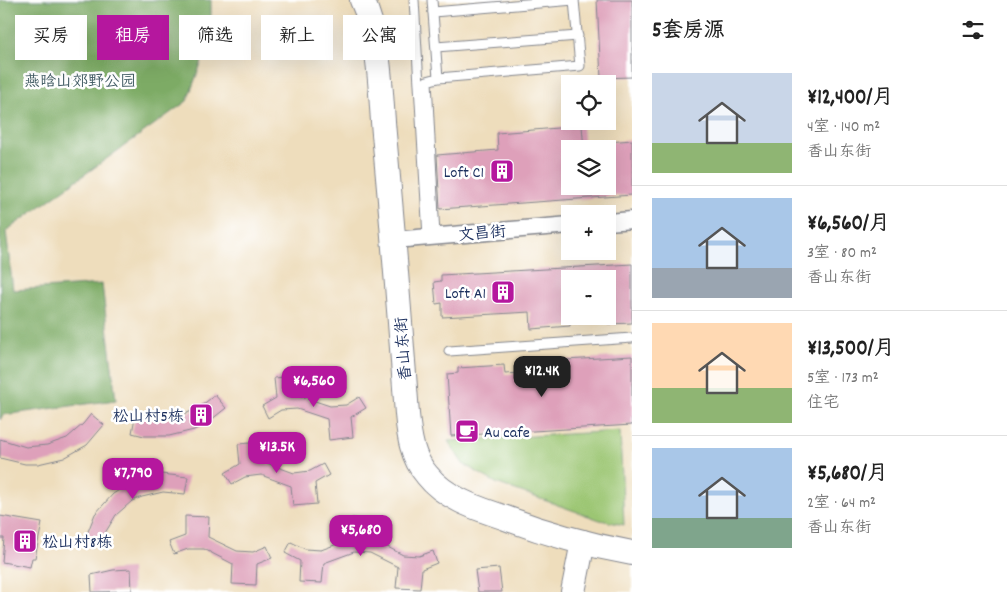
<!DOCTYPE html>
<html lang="zh">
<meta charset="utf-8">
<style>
:root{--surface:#fff;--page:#f2f2f2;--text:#222;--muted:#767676;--line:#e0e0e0;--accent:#b5179e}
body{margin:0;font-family:Dekko,"LXGW WenKai TC",sans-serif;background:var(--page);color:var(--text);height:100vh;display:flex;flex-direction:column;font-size:19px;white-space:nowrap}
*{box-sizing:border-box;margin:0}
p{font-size:16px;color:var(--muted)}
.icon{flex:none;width:28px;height:28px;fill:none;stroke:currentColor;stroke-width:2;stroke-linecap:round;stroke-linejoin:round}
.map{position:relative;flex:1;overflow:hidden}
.side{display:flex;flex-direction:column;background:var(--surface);width:375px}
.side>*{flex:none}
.top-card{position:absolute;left:15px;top:15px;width:475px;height:45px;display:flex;gap:10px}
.tools{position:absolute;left:561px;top:75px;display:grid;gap:10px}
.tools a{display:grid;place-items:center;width:55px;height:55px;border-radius:0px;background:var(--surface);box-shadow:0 5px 20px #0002;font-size:25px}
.price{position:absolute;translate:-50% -42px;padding:0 11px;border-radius:10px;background:var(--accent);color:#fff;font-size:16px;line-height:32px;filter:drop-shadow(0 1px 2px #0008)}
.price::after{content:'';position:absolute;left:50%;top:30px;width:15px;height:11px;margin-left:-8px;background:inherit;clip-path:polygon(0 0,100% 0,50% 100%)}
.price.current{background:#222;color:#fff}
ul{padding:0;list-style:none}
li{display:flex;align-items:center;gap:15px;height:125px;padding:0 20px}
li+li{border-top:1px solid var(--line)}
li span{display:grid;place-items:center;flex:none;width:140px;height:100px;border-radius:0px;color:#555}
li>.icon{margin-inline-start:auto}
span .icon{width:60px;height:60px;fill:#fffc;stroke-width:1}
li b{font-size:21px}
h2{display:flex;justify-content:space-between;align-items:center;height:60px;padding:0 20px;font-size:21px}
.pill{padding:0 18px;border-radius:0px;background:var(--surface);box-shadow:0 5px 20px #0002;font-size:18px;line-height:45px}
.pill.current{background:var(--accent);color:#fff}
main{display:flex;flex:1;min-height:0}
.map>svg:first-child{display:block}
.green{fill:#9cc673;stroke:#5c7a68}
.forest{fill:#7dab65;stroke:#4c6d62}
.building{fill:#dea0ba}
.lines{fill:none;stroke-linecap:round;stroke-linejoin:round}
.lane-casing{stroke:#84868d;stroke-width:11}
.street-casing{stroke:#84868d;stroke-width:19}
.secondary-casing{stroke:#84868d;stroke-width:26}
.lane{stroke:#fff;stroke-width:9}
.street{stroke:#fff;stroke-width:16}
.secondary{stroke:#fff;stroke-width:24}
.labels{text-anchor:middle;stroke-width:5;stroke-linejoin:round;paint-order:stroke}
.park-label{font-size:16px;fill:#425c64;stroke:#fff}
.poi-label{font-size:16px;fill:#1b2f5e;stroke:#fff;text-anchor:end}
.street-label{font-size:16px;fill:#1b2f5e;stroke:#fff}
</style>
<main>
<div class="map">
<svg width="632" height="592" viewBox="0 0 632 592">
<rect width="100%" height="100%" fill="#fff"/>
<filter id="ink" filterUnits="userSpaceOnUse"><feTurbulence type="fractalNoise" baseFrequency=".02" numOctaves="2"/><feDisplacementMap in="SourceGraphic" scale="10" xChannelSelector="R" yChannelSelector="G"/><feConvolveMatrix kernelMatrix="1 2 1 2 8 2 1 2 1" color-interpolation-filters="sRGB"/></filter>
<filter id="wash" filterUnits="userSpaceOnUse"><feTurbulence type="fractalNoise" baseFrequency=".0096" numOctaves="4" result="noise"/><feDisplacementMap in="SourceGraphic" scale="20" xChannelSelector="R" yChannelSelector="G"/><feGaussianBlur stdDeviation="1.12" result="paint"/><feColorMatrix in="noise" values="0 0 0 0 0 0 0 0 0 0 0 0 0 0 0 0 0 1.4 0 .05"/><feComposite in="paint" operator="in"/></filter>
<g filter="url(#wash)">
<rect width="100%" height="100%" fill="#eeddbc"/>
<path class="green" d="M620 431 624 525 600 520 496 483 463 464 448 441Z"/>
<path class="forest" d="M0 0H211V37L187 101 6 231 13 290 102 284 116 400 3 415 0 420Z"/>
<g id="blocks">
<g class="building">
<path d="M597 0H632V77L601 78Z"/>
<path d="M582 126 584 149H570V186H608V142L632 140V195L440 209 437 155 498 150 497 133Z"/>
<path d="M632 264V323L608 324V279H570V326L531 329 530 312 442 317V303L436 304 434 282 441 281V275Z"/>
<path d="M632 356V425L451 436 447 374 458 373V368L504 365 505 374 567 370 566 360Z"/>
<path d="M298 376 300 396 330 406 346 405 359 397 366 408 351 417 353 437 329 440 327 419 297 409 281 410 268 418 262 406 276 398 274 378Z"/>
<path d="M215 395 226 408 206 424 194 430 169 436H144L132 433 135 417 157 419 177 417 197 409Z"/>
<path d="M91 414 104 425 87 445 64 458 38 464H25L0 458V439L26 447 47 445 67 438 83 424Z"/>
<path d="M262 442 264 462 294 473 310 471 323 464 329 475 315 483 317 504 293 506 291 486 261 475 245 477 232 484 225 473 240 464 238 444Z"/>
<path d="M161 474 188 477 185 494 163 492 142 497 132 501 116 515 105 533 102 544 85 539 95 514 113 494 135 480Z"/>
<path d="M0 516 42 523 35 558H32L30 567 2 562 4 538H0Z"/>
<path d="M185 516 209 517 208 537 237 551 253 552 267 546 272 558 257 564 256 585 232 584 233 564 204 549H188L174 554 169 542 185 536Z"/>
<path d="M352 518 375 520 374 540 403 555 419 556 433 551 437 563 422 569 420 589 396 588 398 567 370 553 354 552 324 563 322 583 299 582 300 561 285 553 291 542 305 549 321 550 351 539Z"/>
<path d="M499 568 502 592H478L475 570Z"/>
<path d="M131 569 132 591 92 592 91 575 113 570Z"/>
</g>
</g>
</g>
<g filter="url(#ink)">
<use href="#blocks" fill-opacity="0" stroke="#84868d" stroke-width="1"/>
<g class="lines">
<g class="lane-casing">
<g id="lane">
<path d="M414 0 428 237"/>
<path d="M432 0 438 78"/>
<path d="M433 12 574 0"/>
<path d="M436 47 578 36"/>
<path d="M435 236 427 81 438 78 580 66 574 0"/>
<path d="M449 351 632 338"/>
</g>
</g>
<g class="street-casing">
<g id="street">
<path d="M608 222 632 220"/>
<path d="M394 240 570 225"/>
</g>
</g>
<g class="secondary-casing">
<g id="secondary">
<path d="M362 0C381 41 380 90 384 134 393 228 400 321 407 414 409 436 412 458 427 475 445 498 476 508 503 517 545 533 588 545 632 553"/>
<path d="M573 592 583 542"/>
</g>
</g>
<use href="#lane" class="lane"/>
<use href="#street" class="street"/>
<use href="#secondary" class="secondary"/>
</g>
</g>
<defs>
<g id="building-square" transform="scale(1.25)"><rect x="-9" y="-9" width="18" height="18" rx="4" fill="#b5179e" stroke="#fff"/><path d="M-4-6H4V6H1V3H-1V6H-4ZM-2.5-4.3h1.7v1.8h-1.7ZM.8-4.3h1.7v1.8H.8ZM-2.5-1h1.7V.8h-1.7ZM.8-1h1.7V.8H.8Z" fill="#fff"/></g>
<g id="cafe-square" transform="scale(1.25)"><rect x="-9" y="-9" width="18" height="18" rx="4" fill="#b5179e" stroke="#fff"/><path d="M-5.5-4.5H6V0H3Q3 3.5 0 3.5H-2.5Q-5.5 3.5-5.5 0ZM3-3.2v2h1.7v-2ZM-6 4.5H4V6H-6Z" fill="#fff"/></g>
</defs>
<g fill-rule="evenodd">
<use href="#building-square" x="502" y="171"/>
<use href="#building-square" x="503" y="292"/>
<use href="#building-square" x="201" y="415"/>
<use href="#cafe-square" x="467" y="431"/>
<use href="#building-square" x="25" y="541"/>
</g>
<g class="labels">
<g class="park-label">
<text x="80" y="86">燕晗山郊野公园</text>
</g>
<g class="poi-label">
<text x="484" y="177">Loft C1</text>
<text x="486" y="298">Loft A1</text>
<text x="184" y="421">松山村5栋</text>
<text x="484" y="437" text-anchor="start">Au cafe</text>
<text x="42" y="547" text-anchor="start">松山村8栋</text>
</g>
<g class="street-label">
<text transform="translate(482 232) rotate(-5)" y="6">文昌街</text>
<text transform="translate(402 349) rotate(-94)" y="6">香山东街</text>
</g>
</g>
</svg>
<div class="tools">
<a><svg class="icon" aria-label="locate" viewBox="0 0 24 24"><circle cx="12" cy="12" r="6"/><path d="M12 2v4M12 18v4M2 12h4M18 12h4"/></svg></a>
<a><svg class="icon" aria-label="layers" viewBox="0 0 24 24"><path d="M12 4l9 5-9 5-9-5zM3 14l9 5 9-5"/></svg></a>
<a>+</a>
<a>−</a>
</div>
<b class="price current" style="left:542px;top:398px">¥12.4K</b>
<b class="price" style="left:314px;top:408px">¥6,560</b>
<b class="price" style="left:277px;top:474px">¥13.5K</b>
<b class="price" style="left:133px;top:500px">¥7,790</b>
<b class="price" style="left:361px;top:557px">¥5,680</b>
<div class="top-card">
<a class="pill">买房</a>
<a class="pill current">租房</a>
<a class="pill">筛选</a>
<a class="pill">新上</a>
<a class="pill">公寓</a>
</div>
</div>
<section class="side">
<h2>5套房源<svg class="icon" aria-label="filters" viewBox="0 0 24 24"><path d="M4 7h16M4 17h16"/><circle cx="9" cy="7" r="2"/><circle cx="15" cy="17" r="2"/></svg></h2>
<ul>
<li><span style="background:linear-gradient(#c9d6e8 70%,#8fb573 0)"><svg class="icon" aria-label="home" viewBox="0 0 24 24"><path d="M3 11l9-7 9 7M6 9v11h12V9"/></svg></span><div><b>¥12,400/月</b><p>4室 · 140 m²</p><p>香山东街</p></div></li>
<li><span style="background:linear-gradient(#a9c7e8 70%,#9aa5b1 0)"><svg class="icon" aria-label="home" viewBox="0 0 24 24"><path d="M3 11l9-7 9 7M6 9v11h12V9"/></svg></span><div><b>¥6,560/月</b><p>3室 · 80 m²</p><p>香山东街</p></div></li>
<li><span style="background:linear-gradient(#ffd9b3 65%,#8fb573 0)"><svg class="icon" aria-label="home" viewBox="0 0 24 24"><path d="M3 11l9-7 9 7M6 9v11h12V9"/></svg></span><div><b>¥13,500/月</b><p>5室 · 173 m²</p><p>住宅</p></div></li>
<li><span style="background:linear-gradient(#a9c7e8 70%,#7fa58c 0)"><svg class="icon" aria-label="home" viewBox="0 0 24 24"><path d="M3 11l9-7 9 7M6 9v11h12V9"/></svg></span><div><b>¥5,680/月</b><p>2室 · 64 m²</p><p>香山东街</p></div></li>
</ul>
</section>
</main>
